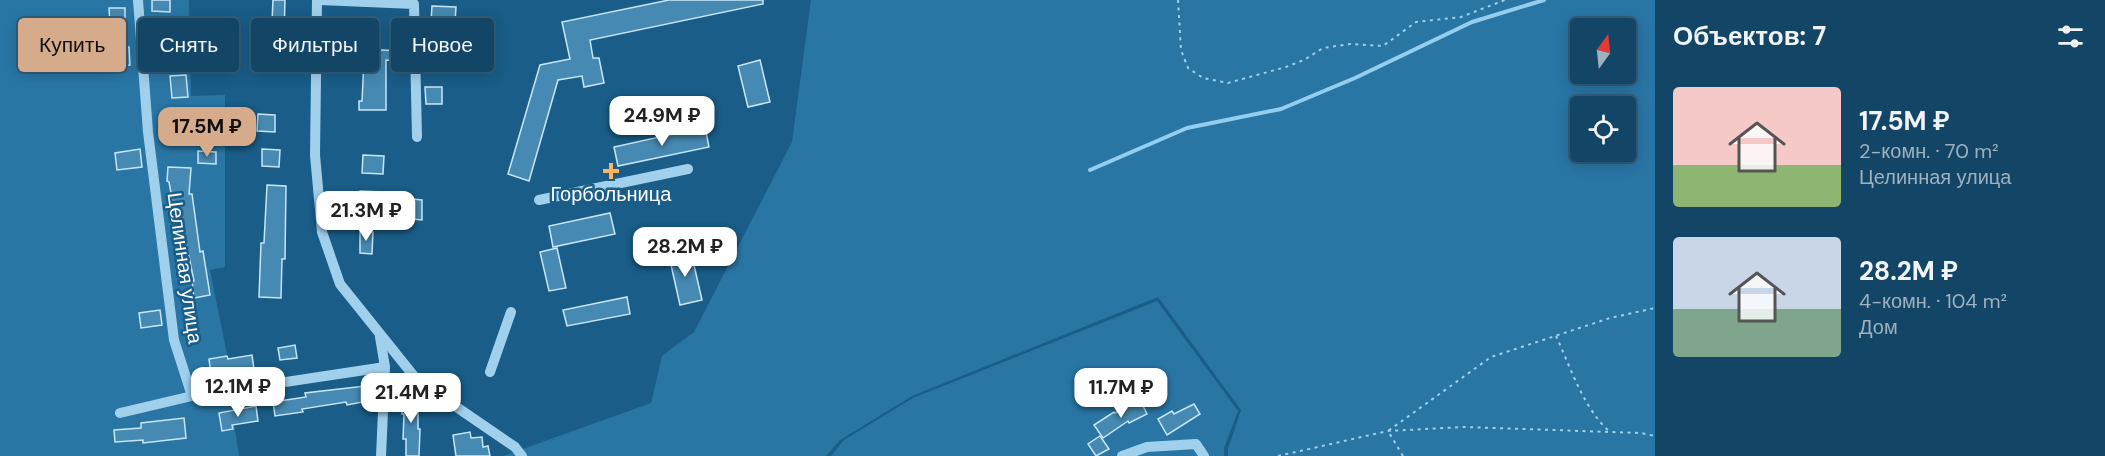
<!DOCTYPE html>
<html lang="ru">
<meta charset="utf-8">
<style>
:root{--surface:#134666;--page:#20506f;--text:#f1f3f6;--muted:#9db1bf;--line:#325e7a;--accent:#d6ab8b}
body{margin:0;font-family:"DM Sans",sans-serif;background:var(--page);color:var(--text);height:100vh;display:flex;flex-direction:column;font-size:22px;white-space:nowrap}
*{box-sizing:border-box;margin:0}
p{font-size:20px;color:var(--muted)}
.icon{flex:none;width:33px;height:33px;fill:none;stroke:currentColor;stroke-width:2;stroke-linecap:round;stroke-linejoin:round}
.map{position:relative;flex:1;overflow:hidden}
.panel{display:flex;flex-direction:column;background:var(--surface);width:450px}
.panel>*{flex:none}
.guide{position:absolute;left:18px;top:18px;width:570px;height:54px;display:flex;gap:12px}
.needle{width:39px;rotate:15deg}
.buttons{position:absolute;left:1570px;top:18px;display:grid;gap:12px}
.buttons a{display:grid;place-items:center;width:66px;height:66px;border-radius:6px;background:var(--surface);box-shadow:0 3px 15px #0003,0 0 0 2px var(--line);font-size:30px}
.price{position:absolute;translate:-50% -51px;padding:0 14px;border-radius:12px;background:#fff;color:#222;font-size:20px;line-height:39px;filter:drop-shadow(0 2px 3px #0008)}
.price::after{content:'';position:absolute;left:50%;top:36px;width:18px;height:14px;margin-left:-9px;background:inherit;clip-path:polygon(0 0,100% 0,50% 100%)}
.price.current{background:var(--accent);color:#111}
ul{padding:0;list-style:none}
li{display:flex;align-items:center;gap:18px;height:150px;padding:0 18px}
li span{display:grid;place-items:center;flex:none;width:168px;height:120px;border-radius:6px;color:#555}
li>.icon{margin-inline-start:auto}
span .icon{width:72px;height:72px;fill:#fffc;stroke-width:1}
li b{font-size:26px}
h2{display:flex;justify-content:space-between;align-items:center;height:72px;padding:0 18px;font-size:26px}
.chip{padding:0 21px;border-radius:6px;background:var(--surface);box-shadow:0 3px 15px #0003,0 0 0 2px var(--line);font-size:21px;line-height:54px}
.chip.current{background:var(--accent);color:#111}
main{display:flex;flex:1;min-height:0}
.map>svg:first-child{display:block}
.green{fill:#2976a5;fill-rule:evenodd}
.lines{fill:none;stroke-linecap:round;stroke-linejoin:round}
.stream{stroke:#94ceef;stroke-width:4}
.building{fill:#4689b2;stroke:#c7e6f9;stroke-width:1.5}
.path{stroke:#a1d0ed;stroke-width:2;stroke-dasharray:3 4.5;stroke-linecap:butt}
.minor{stroke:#a1d0ed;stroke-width:10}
.poi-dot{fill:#ffb45d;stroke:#195d88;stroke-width:2}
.labels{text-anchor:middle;stroke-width:5;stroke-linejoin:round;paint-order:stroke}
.poi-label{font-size:20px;fill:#fff;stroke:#195d88}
.street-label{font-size:20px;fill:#fff;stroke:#195d88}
</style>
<main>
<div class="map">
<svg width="1655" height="456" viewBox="0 0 1655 456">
<rect width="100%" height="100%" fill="#195d88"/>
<g class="green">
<path d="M0 0H189L191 96 225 95V267L210 270 231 374 229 390 239 456H0Z"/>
<path d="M811 0H1655V456H1228V449L1241 410 1158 297 912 396 840 440 826 456H503L651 403 662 356 694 332 792 142ZM1581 28H1626V74H1581ZM1581 106H1626V152H1581Z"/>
<path d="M1157 301 1238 411 1224 448V456H831L844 440 913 398Z"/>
</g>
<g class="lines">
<path class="stream" d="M1090 170 1187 128 1281 109 1355 78 1472 22 1544 0"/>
</g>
<g class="building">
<path d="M152 0H170V12L152 11Z"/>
<path d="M273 0H285L283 70 254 69 255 50H262L263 21H272Z"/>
<path d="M669 0H763V4L590 40 593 58H599L604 83 584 87 582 76 558 80 529 181 508 174 540 65 570 59 562 22Z"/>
<path d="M432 6 456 7 455 23 431 22Z"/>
<path d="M109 8H125V24L110 25Z"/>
<path d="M156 29 187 30V40L155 39Z"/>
<path d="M129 47 130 65 113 66 111 48Z"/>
<path d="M360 49 403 51V61L386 60V110H359V101H362L364 60H359Z"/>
<path d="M440 56 459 57V69L439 68Z"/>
<path d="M760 60 770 102 748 107 738 66Z"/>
<path d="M186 75 188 97 172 98 170 76Z"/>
<path d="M425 87H442V104H426Z"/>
<path d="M258 114 275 115V132L257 131Z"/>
<path d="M705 127 709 147 618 166 614 147Z"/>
<path d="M187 129 188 144H171L170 130Z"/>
<path d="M140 149 142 167 117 170 115 153Z"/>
<path d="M262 149 280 150 279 167 262 166Z"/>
<path d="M198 151 216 152V164L198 163Z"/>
<path d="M363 155 384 156 383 174 362 173Z"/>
<path d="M168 167 191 168 189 194H192L200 252 203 251 210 295 194 298 192 281H194L186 242 183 243 178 215H175L169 182 167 181Z"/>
<path d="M267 185 286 186 285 259H282L281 298 259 297 261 243H264Z"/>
<path d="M360 191 384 192 383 210 359 209Z"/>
<path d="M412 199 422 200V220L411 219Z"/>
<path d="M610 213 615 234 553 247 549 226Z"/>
<path d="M360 231 373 232 372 254 360 253Z"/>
<path d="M557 248 566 288 549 291 540 252Z"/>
<path d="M691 252 702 300 680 305 669 256Z"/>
<path d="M627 297 630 314 567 326 563 310Z"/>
<path d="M160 310 162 325 141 328 139 313Z"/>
<path d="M295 345 297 358 280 360 278 348Z"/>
<path d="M252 355 254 369 211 374 209 359 227 356 228 359Z"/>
<path d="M365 386 368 401 347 405 346 402 302 409 303 412 275 416 273 402 306 397 305 393Z"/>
<path d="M402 394H418V429H420L419 456H406V439H403L404 414H402Z"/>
<path d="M1140 400 1147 414 1129 423 1128 421 1103 438 1094 425 1114 412 1115 413Z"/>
<path d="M1194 404 1200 414 1167 435 1158 419 1172 411 1174 414Z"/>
<path d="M256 406 258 421 232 425 233 429 222 431 219 413Z"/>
<path d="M184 418 186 438 143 443V440L115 442 114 430 141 428V423Z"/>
<path d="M470 432 471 438 482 437 483 447 488 446 490 456H456L453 435Z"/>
<path d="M1100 436 1109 449 1096 456 1088 444Z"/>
</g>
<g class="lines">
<g class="path">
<path d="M1178 0 1181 50 1188 68 1203 78 1228 83 1286 67 1304 60 1323 48 1350 44 1383 46 1416 22 1461 17 1505 0"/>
<path d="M1556 336C1571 368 1583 408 1610 432"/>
<path d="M1278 456 1388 431 1463 427 1641 433 1655 436"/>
<path d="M1403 456 1388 431 1491 357 1610 318 1655 308"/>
</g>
<g class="minor">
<path d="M138 0 148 132 174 340 192 396"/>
<path d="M317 0 315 155 322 232 340 284 417 380 515 447 522 456"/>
<path d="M320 0 414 4 417 137"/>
<path d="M539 200 688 169"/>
<path d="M380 337 385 367 381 456"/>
<path d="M490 372 511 312"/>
<path d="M120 413 192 396 385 367"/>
<path d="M1122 456 1147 447 1196 444 1204 456"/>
</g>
</g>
<path class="poi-dot" d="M608 162h6v6h6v6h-6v6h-6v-6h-6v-6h6z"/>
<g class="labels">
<g class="poi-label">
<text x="611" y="201">Горбольница</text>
</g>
<g class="street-label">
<text transform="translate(185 268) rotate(82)" y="7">Целинная улица</text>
</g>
</g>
</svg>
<div class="buttons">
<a><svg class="needle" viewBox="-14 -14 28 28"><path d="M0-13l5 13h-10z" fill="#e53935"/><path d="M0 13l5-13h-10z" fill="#9db1bf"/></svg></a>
<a><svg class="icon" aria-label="locate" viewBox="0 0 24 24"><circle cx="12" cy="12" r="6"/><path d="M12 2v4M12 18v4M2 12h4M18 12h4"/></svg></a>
</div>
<b class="price" style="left:662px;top:147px">24.9M ₽</b>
<b class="price current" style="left:207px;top:158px">17.5M ₽</b>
<b class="price" style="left:366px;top:242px">21.3M ₽</b>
<b class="price" style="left:685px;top:278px">28.2M ₽</b>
<b class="price" style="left:238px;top:418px">12.1M ₽</b>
<b class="price" style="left:1121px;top:419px">11.7M ₽</b>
<b class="price" style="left:411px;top:424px">21.4M ₽</b>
<div class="guide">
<a class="chip current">Купить</a>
<a class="chip">Снять</a>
<a class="chip">Фильтры</a>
<a class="chip">Новое</a>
</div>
</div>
<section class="panel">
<h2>Объектов: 7<svg class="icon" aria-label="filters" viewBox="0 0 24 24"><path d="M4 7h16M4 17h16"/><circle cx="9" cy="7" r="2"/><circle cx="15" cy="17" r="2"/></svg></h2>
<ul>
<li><span style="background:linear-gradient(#f6c9c9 65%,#8fb573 0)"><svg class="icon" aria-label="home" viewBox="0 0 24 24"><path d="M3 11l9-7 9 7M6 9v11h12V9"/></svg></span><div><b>17.5M ₽</b><p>2-комн. · 70 m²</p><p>Целинная улица</p></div></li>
<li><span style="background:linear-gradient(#c9d6e8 60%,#7fa58c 0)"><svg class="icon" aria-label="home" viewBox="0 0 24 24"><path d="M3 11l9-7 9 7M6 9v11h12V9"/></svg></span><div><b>28.2M ₽</b><p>4-комн. · 104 m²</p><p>Дом</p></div></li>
</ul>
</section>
</main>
